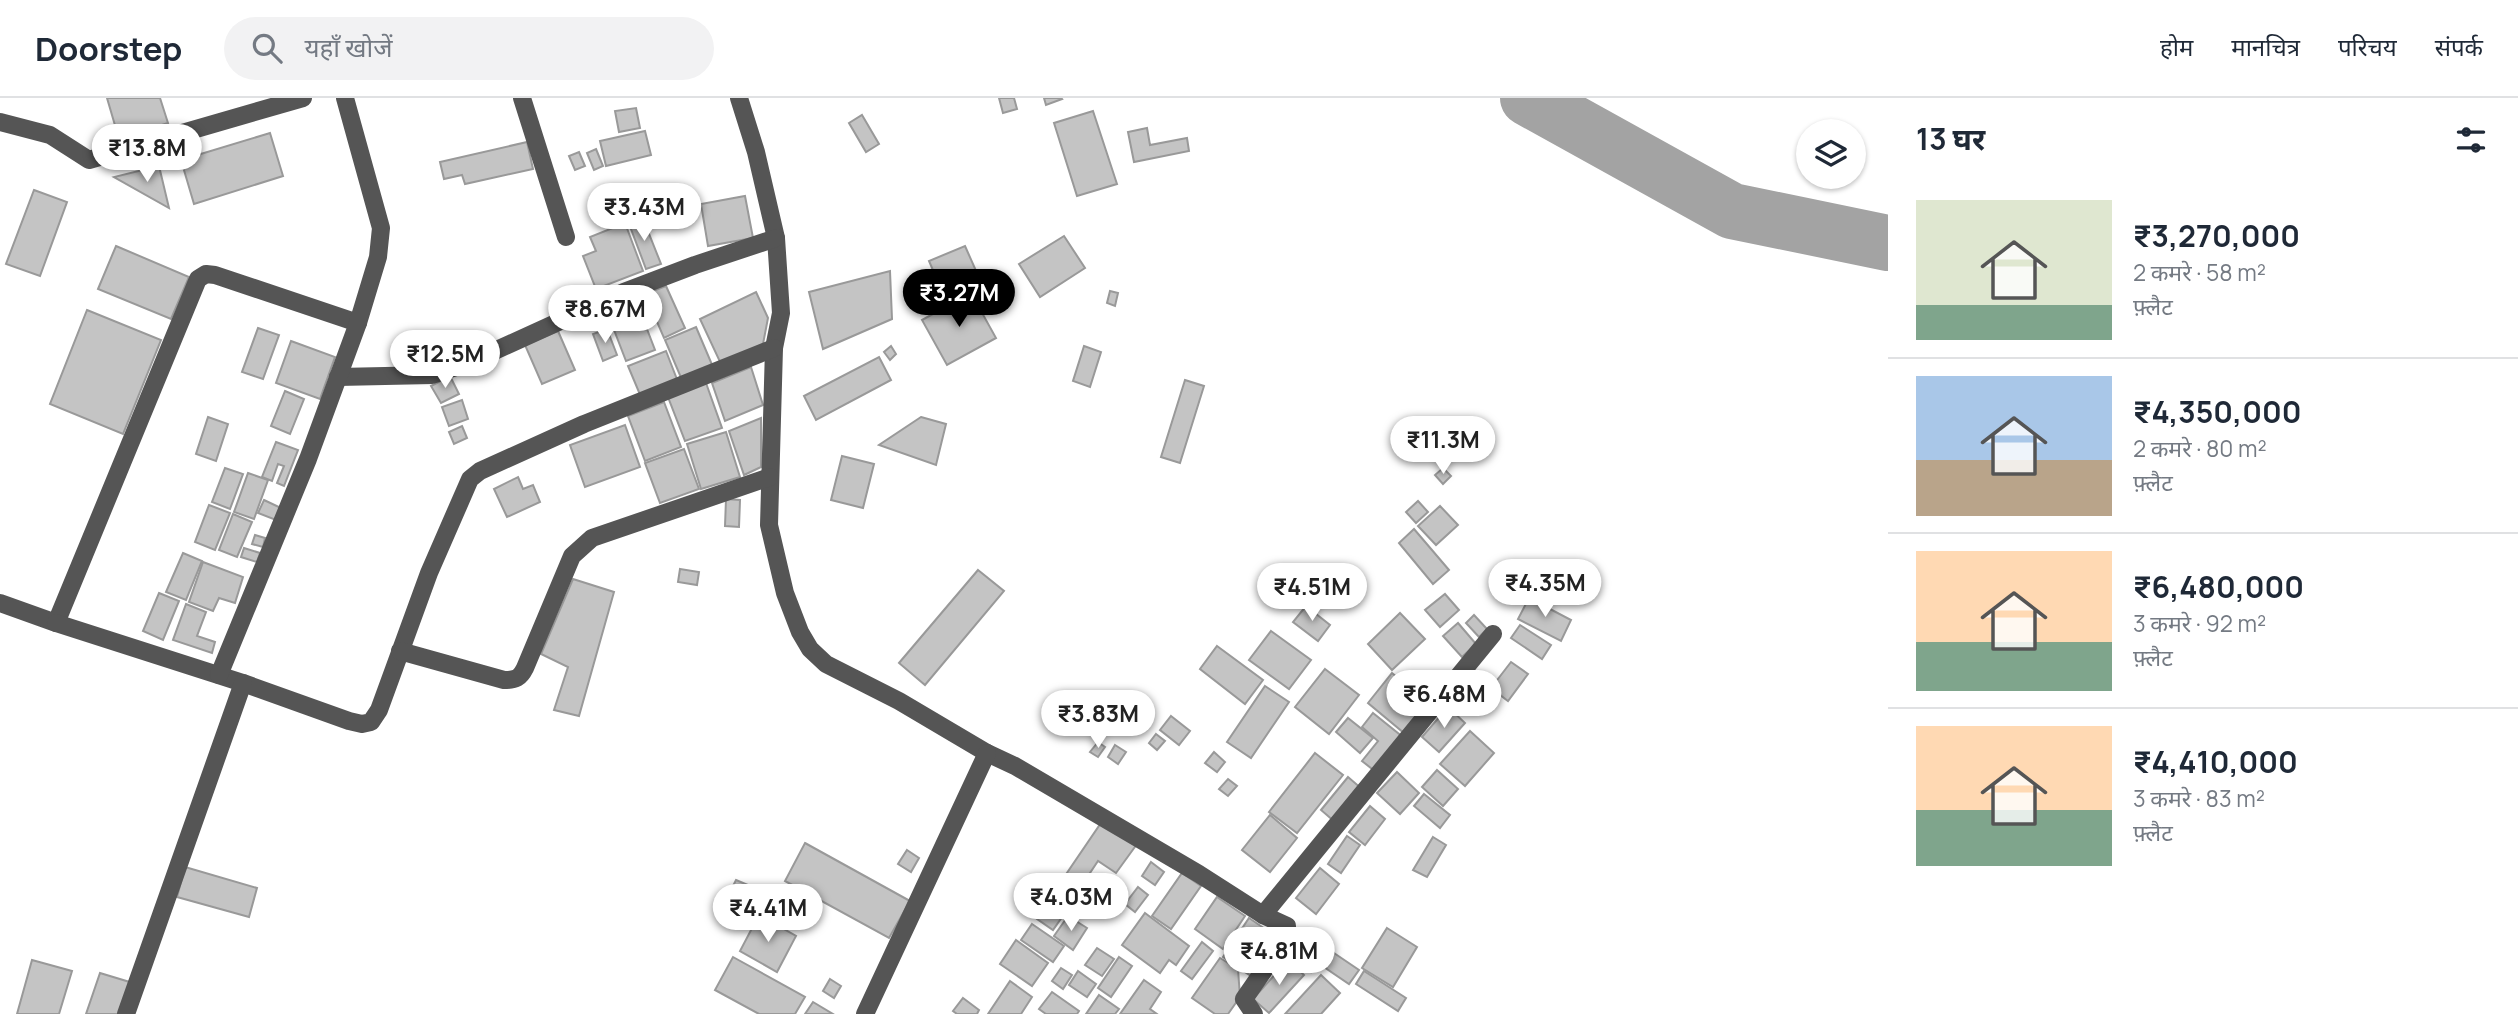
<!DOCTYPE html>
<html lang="hi">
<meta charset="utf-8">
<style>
:root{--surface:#fff;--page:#f2f2f3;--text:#1f2937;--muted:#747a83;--line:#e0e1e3;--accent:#000}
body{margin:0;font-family:Manrope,"Noto Sans Devanagari",sans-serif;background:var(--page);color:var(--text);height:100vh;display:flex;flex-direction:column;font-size:26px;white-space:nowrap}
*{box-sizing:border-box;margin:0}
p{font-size:23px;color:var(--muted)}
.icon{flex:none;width:38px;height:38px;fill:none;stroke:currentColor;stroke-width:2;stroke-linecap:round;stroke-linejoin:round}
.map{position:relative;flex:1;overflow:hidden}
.details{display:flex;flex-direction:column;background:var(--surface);width:630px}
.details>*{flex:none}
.fabs{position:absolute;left:1796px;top:21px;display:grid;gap:14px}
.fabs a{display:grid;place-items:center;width:70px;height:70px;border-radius:50%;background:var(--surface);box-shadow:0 2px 5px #0004;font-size:35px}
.price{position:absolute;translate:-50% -60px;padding:0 16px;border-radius:24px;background:#fff;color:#222;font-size:23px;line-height:46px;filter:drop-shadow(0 2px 4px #0008)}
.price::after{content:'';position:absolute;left:50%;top:42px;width:21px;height:16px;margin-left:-10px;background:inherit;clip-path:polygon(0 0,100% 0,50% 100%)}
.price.current{background:var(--accent);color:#fff}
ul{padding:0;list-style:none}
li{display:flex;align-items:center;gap:21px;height:175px;padding:0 28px}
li+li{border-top:2px solid var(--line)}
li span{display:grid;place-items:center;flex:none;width:196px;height:140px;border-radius:0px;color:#555}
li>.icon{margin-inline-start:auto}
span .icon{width:84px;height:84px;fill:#fffc;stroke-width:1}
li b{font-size:30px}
h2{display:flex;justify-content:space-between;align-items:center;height:84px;padding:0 28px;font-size:30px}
header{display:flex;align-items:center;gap:42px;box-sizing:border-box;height:98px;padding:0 35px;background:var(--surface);border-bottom:2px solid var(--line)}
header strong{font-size:33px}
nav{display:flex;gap:38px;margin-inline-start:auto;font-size:24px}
.search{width:490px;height:63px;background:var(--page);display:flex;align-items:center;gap:18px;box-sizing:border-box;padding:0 24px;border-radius:38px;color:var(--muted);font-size:26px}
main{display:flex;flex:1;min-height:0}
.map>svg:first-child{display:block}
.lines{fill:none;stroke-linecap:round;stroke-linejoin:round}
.river{stroke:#a3a3a3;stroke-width:56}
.building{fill:#c4c4c4;stroke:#999;stroke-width:2}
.minor{stroke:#555;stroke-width:18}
</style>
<header>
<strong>Doorstep</strong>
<div class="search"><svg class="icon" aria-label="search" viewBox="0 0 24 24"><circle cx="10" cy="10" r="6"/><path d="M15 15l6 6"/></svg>यहाँ खोजें</div>
<nav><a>होम</a><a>मानचित्र</a><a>परिचय</a><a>संपर्क</a></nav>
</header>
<main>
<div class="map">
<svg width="1888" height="916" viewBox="0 0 1888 916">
<rect width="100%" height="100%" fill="#fff"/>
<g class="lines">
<path class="river" d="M1528 0 1732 113 1888 145"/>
</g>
<g class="building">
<path d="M107 0H160L168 25 119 41Z"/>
<path d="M999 0H1014L1017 11 1003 15Z"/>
<path d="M1044 0H1061L1062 1 1046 7Z"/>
<path d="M636 10 640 30 619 34 615 13Z"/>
<path d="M1093 13 1117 86 1077 98 1054 25Z"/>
<path d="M862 17 879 46 866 54 849 25Z"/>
<path d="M1147 30 1150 47 1187 40 1189 53 1134 64 1128 34Z"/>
<path d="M645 33 651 57 606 68 600 43Z"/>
<path d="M270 35 283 78 194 106 181 62Z"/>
<path d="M527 44 533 71 465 86 462 77 444 81 440 64Z"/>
<path d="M596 51 603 68 594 72 587 55Z"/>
<path d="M579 54 585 68 575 72 569 58Z"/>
<path d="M159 68 169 110 114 79Z"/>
<path d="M34 92 67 104 40 178 6 166Z"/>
<path d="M745 98 753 140 708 148 701 106Z"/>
<path d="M642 118 661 166 646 171 628 123Z"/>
<path d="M625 125 643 173 596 191 583 158 596 153 590 139Z"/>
<path d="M1064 138 1085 170 1040 199 1019 166Z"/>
<path d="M116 148 189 179 171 221 98 191Z"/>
<path d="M965 148 977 175 941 191 929 163Z"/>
<path d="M890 173 892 221 823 251 809 194Z"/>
<path d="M666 188 685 230 664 240 645 196Z"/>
<path d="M1110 193 1118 195 1115 208 1107 205Z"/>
<path d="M756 194 768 220 763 246 721 266 700 221Z"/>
<path d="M971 195 996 240 947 267 922 222Z"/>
<path d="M635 200 655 252 626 263 606 211Z"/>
<path d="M87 212 161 242 123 336 50 306Z"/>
<path d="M696 229 713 269 682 282 665 242Z"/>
<path d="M258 230 279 237 263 281 242 274Z"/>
<path d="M607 231 617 257 603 263 593 236Z"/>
<path d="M558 233 575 272 542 286 525 247Z"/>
<path d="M291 243 335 259 320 301 276 285Z"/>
<path d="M891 248 896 256 890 262 884 254Z"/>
<path d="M1084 248 1101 254 1090 289 1073 283Z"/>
<path d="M666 253 678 284 641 299 628 268Z"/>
<path d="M879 259 891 282 816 322 804 298Z"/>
<path d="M751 269 763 307 725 323 712 285Z"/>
<path d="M450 278 459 296 441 305 431 288Z"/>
<path d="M1185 282 1204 288 1180 365 1161 359Z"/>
<path d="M706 285 722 330 685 343 668 299Z"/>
<path d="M285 293 304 301 290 336 271 328Z"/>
<path d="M462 302 468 321 449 328 442 309Z"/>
<path d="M664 304 681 349 645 363 628 318Z"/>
<path d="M208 319 228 326 216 363 196 356Z"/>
<path d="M921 319 946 326 936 367 879 347Z"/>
<path d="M761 320V369L744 377 729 333Z"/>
<path d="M625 327 640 369 585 389 570 347Z"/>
<path d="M462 328 467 340 454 346 449 334Z"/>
<path d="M726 334 740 379 701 391 687 346Z"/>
<path d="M276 344 298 352 284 388 277 385 284 368 278 366 272 383 262 379Z"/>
<path d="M684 351 699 391 660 405 645 365Z"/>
<path d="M842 358 874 366 863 410 831 402Z"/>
<path d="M225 370 243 376 230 411 212 404Z"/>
<path d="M1443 370 1451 378 1443 386 1435 377Z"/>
<path d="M248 375 268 382 254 421 234 414Z"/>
<path d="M518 379 523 391 533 387 540 404 507 419 494 391Z"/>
<path d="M726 401 740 402 739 429 725 428Z"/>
<path d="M264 402 281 410 276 422 258 415Z"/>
<path d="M1418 403 1428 414 1416 425 1406 414Z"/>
<path d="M209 407 230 415 215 452 195 444Z"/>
<path d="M1440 408 1458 427 1436 447 1418 428Z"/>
<path d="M233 416 252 424 237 459 219 452Z"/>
<path d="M1414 431 1449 472 1433 486 1399 445Z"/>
<path d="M255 437 265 440 263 449 252 446Z"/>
<path d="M244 450 260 455 257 464 241 459Z"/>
<path d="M183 455 202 463 186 502 166 494Z"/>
<path d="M203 464 243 479 235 505 219 500 213 513 189 504Z"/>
<path d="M680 471 699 474 697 487 678 484Z"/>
<path d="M978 472 1004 493 925 587 899 565Z"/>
<path d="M573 481 614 494 579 618 554 612 568 569 541 556Z"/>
<path d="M159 495 179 503 163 542 143 533Z"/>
<path d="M1445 496 1459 512 1440 529 1425 512Z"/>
<path d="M1529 500 1571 522 1561 543 1518 521Z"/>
<path d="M186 506 206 514 197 538 215 544 212 555 173 542Z"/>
<path d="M1306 508 1330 527 1318 543 1293 524Z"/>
<path d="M1400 515 1425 541 1392 572 1368 546Z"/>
<path d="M1474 517 1487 531 1479 539 1466 525Z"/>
<path d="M1458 525 1476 546 1462 559 1443 538Z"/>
<path d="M1520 527 1551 547 1542 561 1511 540Z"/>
<path d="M1271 533 1311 562 1289 591 1249 562Z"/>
<path d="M1217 548 1263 582 1245 606 1200 571Z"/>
<path d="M1511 564 1528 576 1508 603 1491 590Z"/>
<path d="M1325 571 1359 597 1329 636 1295 609Z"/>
<path d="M1392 575 1428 605 1404 635 1368 605Z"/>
<path d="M1472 575 1484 586 1465 607 1453 596Z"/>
<path d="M1265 588 1289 604 1251 660 1227 644Z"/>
<path d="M1448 609 1465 625 1439 654 1422 639Z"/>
<path d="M1373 615 1404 640 1376 674 1362 663 1378 643 1362 629Z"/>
<path d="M1171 618 1190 633 1179 647 1160 632Z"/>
<path d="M1348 620 1373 640 1360 655 1336 634Z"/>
<path d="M1470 633 1494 655 1465 688 1440 666Z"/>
<path d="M1156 636 1165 643 1157 652 1149 645Z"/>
<path d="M1098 644 1105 649 1098 659 1090 654Z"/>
<path d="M1115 647 1126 654 1118 666 1108 659Z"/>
<path d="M1214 654 1225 664 1217 674 1205 665Z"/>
<path d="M1315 655 1343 677 1297 735 1269 714Z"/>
<path d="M1437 672 1458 691 1443 708 1422 689Z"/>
<path d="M1397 674 1419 695 1400 716 1377 695Z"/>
<path d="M1348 679 1362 691 1335 724 1321 712Z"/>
<path d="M1228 681 1237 688 1228 698 1219 691Z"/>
<path d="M1424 696 1450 717 1440 730 1414 708Z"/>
<path d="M1370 708 1385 721 1365 747 1349 734Z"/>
<path d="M1270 717 1297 740 1270 774 1242 752Z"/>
<path d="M1103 722 1137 746 1116 775 1098 763 1088 778 1106 791 1090 814 1056 791Z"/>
<path d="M1347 738 1360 747 1341 775 1328 766Z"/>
<path d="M1433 739 1446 747 1427 779 1413 772Z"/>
<path d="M805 745 910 803 889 840 785 783Z"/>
<path d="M907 752 919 760 911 774 898 766Z"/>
<path d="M1151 764 1164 774 1155 787 1142 778Z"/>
<path d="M185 769 257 790 249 819 177 799Z"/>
<path d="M1320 770 1339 786 1316 816 1296 800Z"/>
<path d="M1182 775 1201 788 1171 831 1152 818Z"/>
<path d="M736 782 748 787 743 797 731 792Z"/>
<path d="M1138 789 1148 797 1135 814 1125 806Z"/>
<path d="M1053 798 1069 809 1053 832 1037 821Z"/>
<path d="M1217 799 1245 818 1223 851 1195 831Z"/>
<path d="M1145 815 1189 848 1176 867 1169 862 1160 875 1122 847Z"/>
<path d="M759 817 796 838 777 874 740 853Z"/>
<path d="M1068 818 1087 830 1073 852 1054 838Z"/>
<path d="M1249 820 1277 839 1251 878 1223 859Z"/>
<path d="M1032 826 1064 848 1053 864 1021 842Z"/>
<path d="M1387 830 1417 849 1393 889 1362 870Z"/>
<path d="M1300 837 1325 855 1311 874 1286 856Z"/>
<path d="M1016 842 1048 865 1032 888 1000 866Z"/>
<path d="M1202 844 1213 853 1192 881 1181 873Z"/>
<path d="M1097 850 1114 861 1102 878 1085 867Z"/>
<path d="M1331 853 1359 872 1349 886 1321 867Z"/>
<path d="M733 859 805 899 795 916H759L715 892Z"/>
<path d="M1119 859 1132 868 1111 899 1098 890Z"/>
<path d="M1220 860 1238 871 1240 899 1228 916H1215L1192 900Z"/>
<path d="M32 862 72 873 59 916H17Z"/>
<path d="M1288 862 1304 877 1269 915 1253 901Z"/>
<path d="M1061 870 1072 877 1063 891 1052 883Z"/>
<path d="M1078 873 1096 886 1087 899 1069 887Z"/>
<path d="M1364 873 1406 900 1398 913 1356 886Z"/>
<path d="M100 875 133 885 123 916H86Z"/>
<path d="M1321 877 1340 895 1321 916H1285Z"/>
<path d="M830 881 841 888 834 900 823 893Z"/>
<path d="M1144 882 1161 894 1150 911 1157 916H1120Z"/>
<path d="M1010 883 1032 899 1021 916H988Z"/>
<path d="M1052 894 1079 913 1077 916H1046L1039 911Z"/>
<path d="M1099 897 1119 911 1115 916H1086Z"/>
<path d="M963 900 979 912 977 916H957L953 913Z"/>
<path d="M813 904 833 916H805Z"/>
</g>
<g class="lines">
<g class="minor">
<path d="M522 0 566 139"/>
<path d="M739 0 756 54 776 140 781 215 774 250 769 427 785 495 800 534 810 551 826 566 899 603 987 655 1015 668 1199 776 1263 817 1287 828V839L1244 901 1254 916"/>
<path d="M0 24 50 37 89 62 303 0"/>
<path d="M338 279 432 277 468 265 624 194 695 167 776 140"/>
<path d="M0 505 56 525 198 181 206 176 215 177 358 225"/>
<path d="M56 525 243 585 349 623 362 626 371 624 379 612 429 475 470 381 480 373 584 326 774 250"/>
<path d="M400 553 504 582C516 582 520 580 525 570L572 458 592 440 770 379"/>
<path d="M219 577 308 361 358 225 378 159 381 130 345 0"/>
<path d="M1263 817 1493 536"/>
<path d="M126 916 243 585"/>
<path d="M865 916 987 655"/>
</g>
</g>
</svg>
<div class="fabs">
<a><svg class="icon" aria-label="layers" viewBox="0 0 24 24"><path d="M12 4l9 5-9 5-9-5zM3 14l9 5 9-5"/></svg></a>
</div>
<b class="price" style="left:147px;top:86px">₹13.8M</b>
<b class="price" style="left:644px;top:145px">₹3.43M</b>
<b class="price current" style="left:959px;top:231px">₹3.27M</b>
<b class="price" style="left:605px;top:247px">₹8.67M</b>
<b class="price" style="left:445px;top:292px">₹12.5M</b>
<b class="price" style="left:1443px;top:378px">₹11.3M</b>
<b class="price" style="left:1545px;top:521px">₹4.35M</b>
<b class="price" style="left:1312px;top:525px">₹4.51M</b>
<b class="price" style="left:1444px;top:632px">₹6.48M</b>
<b class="price" style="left:1098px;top:652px">₹3.83M</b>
<b class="price" style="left:1071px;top:835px">₹4.03M</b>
<b class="price" style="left:768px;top:846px">₹4.41M</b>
<b class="price" style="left:1279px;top:889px">₹4.81M</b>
</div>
<section class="details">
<h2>13 घर<svg class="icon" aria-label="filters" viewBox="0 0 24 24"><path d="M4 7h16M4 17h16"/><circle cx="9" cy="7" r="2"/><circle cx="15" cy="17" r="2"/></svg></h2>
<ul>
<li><span style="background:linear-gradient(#dfe7d0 75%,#7fa58c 0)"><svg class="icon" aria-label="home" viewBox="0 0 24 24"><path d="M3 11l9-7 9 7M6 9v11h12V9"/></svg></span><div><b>₹3,270,000</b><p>2 कमरे · 58 m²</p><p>फ़्लैट</p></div></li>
<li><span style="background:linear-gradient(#a9c7e8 60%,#b9a48a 0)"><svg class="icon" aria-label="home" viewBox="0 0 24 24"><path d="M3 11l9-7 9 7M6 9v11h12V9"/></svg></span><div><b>₹4,350,000</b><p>2 कमरे · 80 m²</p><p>फ़्लैट</p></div></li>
<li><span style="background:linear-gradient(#ffd9b3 65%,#7fa58c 0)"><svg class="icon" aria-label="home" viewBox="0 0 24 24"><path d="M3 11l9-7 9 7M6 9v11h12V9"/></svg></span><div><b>₹6,480,000</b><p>3 कमरे · 92 m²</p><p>फ़्लैट</p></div></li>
<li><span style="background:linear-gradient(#ffd9b3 60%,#7fa58c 0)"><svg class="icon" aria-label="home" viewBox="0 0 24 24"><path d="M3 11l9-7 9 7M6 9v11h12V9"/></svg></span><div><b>₹4,410,000</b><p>3 कमरे · 83 m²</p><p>फ़्लैट</p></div></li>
</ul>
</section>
</main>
